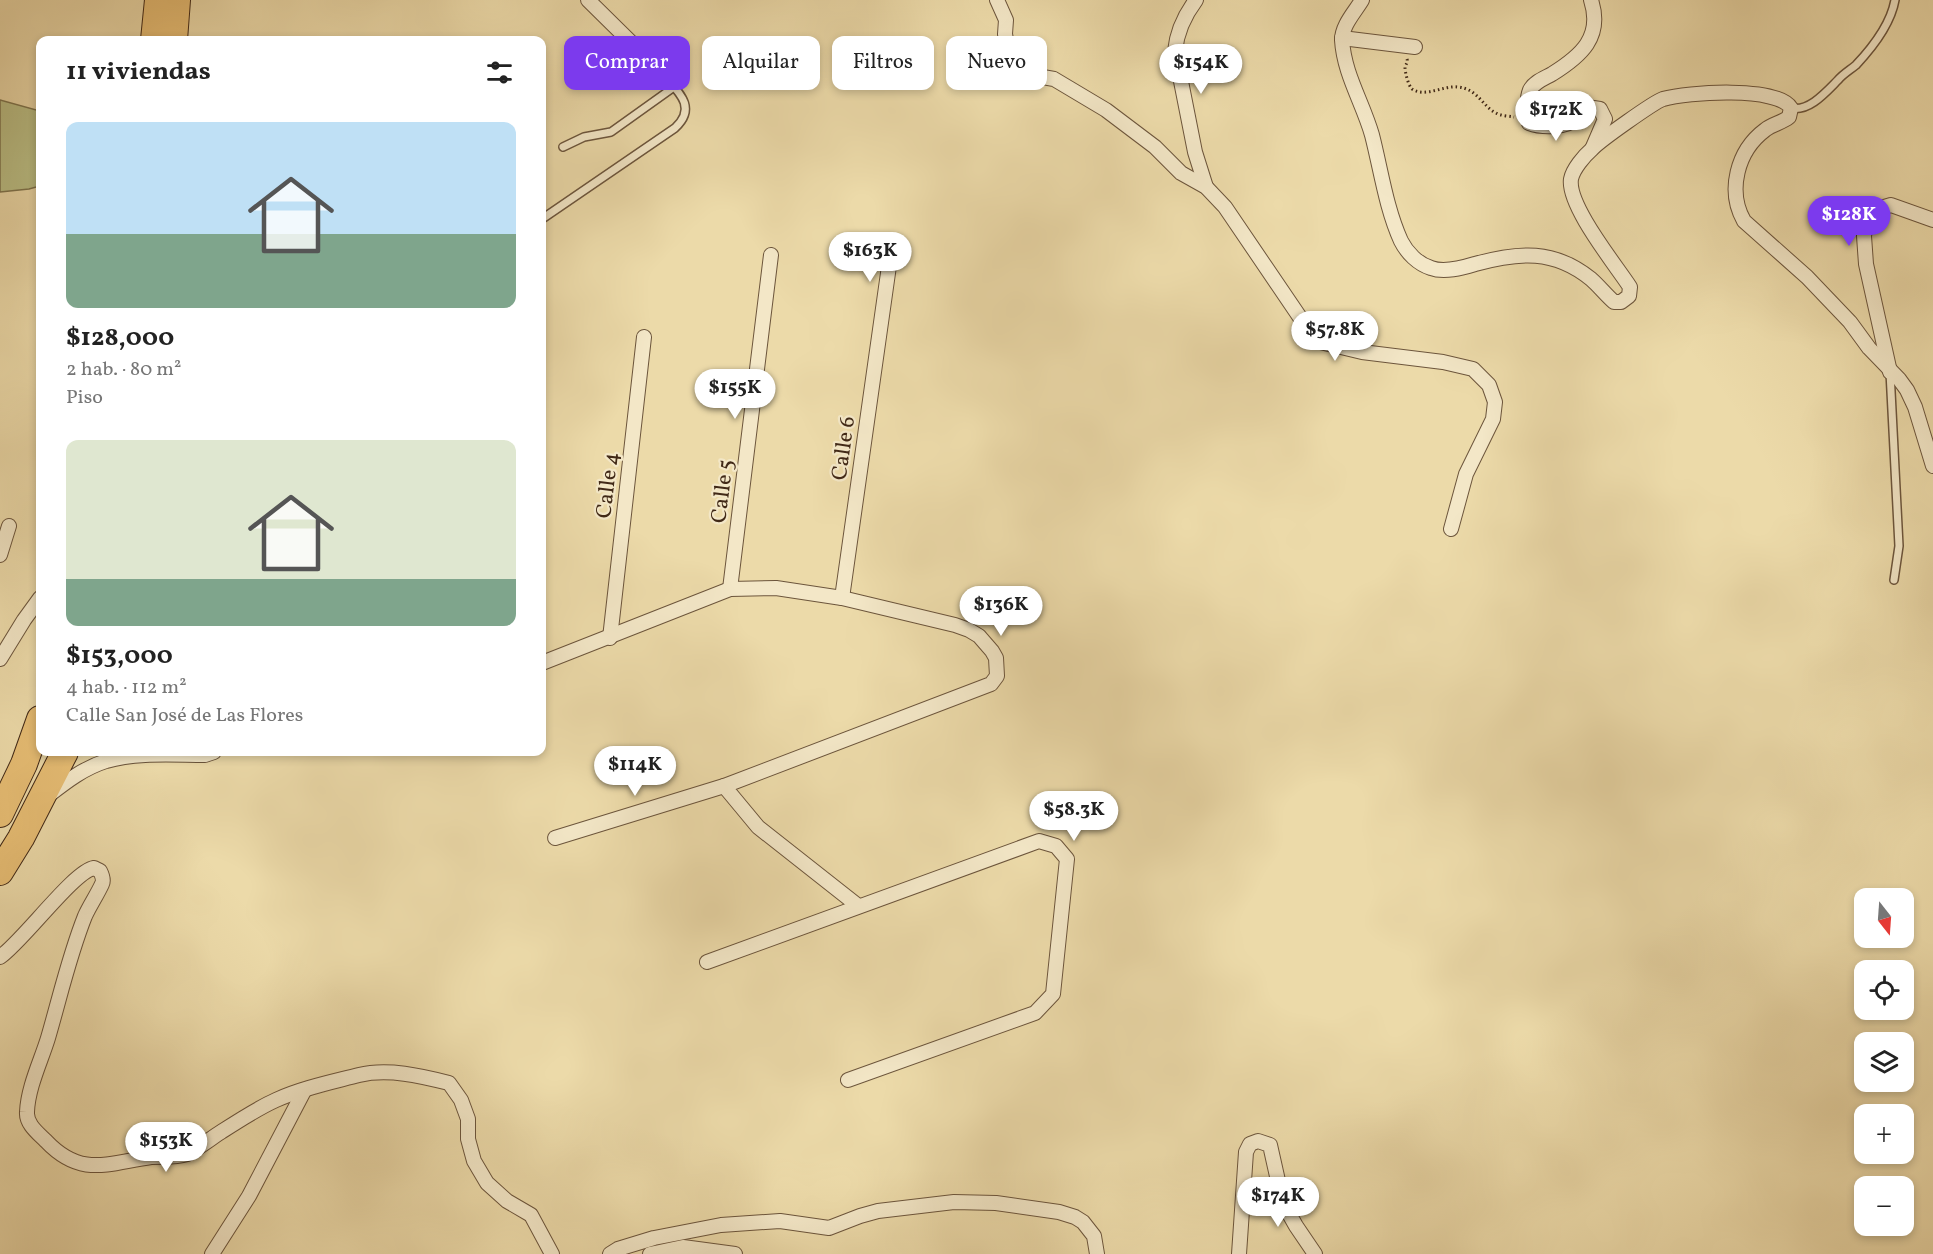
<!DOCTYPE html>
<html lang="es">
<meta charset="utf-8">
<style>
:root{--surface:#fff;--page:#f2f2f2;--text:#222;--muted:#767676;--accent:#7c3aed}
body{margin:0;font-family:Vollkorn,serif;background:var(--page);color:var(--text);height:100vh;display:flex;flex-direction:column;font-size:22px;white-space:nowrap}
*{box-sizing:border-box;margin:0}
p{font-size:20px;color:var(--muted)}
.icon{flex:none;width:33px;height:33px;fill:none;stroke:currentColor;stroke-width:2;stroke-linecap:round;stroke-linejoin:round}
.map{position:relative;flex:1;overflow:hidden}
.drawer{position:absolute;left:36px;top:36px;width:510px;height:720px;display:flex;flex-direction:column;background:var(--surface);border-radius:12px;box-shadow:0 3px 9px #0003}
.drawer>*{flex:none}
.banner{position:absolute;left:564px;top:36px;width:570px;height:54px;display:flex;gap:12px}
.needle{width:39px;rotate:163deg}
.buttons{position:absolute;left:1854px;top:888px;display:grid;gap:12px}
.buttons a{display:grid;place-items:center;width:60px;height:60px;border-radius:12px;background:var(--surface);box-shadow:0 3px 9px #0003;font-size:30px}
.price{position:absolute;translate:-50% -51px;padding:0 14px;border-radius:21px;background:#fff;color:#222;font-size:20px;line-height:39px;filter:drop-shadow(0 2px 3px #0008)}
.price::after{content:'';position:absolute;left:50%;top:36px;width:18px;height:14px;margin-left:-9px;background:inherit;clip-path:polygon(0 0,100% 0,50% 100%)}
.price.active{background:var(--accent);color:#fff}
ul{padding:0;list-style:none}
li{display:grid;align-content:center;gap:12px;height:318px;padding:0 30px}
li span{display:grid;place-items:center;height:186px;border-radius:12px;color:#555}
li>.icon{margin-inline-start:auto}
span .icon{width:108px;height:108px;fill:#fffc;stroke-width:1}
li b{font-size:26px}
h2{display:flex;justify-content:space-between;align-items:center;height:72px;padding:0 30px;font-size:26px}
.tag{padding:0 21px;border-radius:12px;background:var(--surface);box-shadow:0 3px 9px #0003;font-size:21px;line-height:54px}
.tag.active{background:var(--accent);color:#fff}
.map>svg:first-child{display:block}
.green{fill:#babf86;stroke:#7e744e;stroke-width:1.5}
.lines{fill:none;stroke-linecap:round;stroke-linejoin:round}
.lane-casing{stroke:#6c553c;stroke-width:10}
.street-casing{stroke:#6c553c;stroke-width:16}
.highway-casing{stroke:#412917;stroke-width:28}
.path{stroke:#412917;stroke-width:3;stroke-dasharray:1.5 3;stroke-linecap:butt}
.lane{stroke:#f3e7c7;stroke-width:7}
.street{stroke:#f3e7c7;stroke-width:14}
.highway{stroke:#e6bd74;stroke-width:26}
.labels{text-anchor:middle;stroke-width:4.5;stroke-linejoin:round;paint-order:stroke}
.street-label{font-size:22px;fill:#412917;stroke:#f3e7c7}
</style>
<div class="map">
<svg width="1933" height="1254" viewBox="0 0 1933 1254">
<rect width="100%" height="100%" fill="#ecdaa9"/>
<filter id="stains"><feTurbulence type="fractalNoise" baseFrequency=".00333" numOctaves="4"/><feColorMatrix values="0 0 0 0 .2 0 0 0 0 .09 0 0 0 0 .02 0 0 0 .5 -.17"/></filter>
<radialGradient id="worn" r=".72"><stop offset=".6" stop-color="#630" stop-opacity="0"/><stop offset="1" stop-color="#630" stop-opacity=".3"/></radialGradient>
<path class="green" d="M0 100 40 111V186L29 189 0 192Z"/>
<g class="lines">
<g class="lane-casing">
<g id="lane">
<path d="M1791 108C1809 112 1826 92 1838 80 1843 74 1850 70 1856 65 1872 48 1891 23 1895 0"/>
<path d="M563 147 584 137 611 132 674 87"/>
<path d="M542 219 675 128C699 106 676 90 660 71"/>
<path d="M1890 372 1899 546 1894 580"/>
</g>
</g>
<g class="street-casing">
<g id="street">
<path d="M588 0 660 71"/>
<path d="M997 0 1006 20 1005 34 1007 45 1021 63 1037 76 1054 79 1106 110 1155 147 1181 173 1206 187 1225 207 1316 341 1362 352 1443 362 1473 369 1489 385 1495 402 1493 419 1466 474 1451 529"/>
<path d="M1196 0C1184 16 1177 31 1175 51L1195 152 1206 187"/>
<path d="M1362 0C1355 12 1342 25 1342 40 1344 74 1363 103 1372 135 1381 170 1386 208 1401 241 1407 253 1418 264 1431 268 1444 273 1462 268 1475 264 1519 252 1554 249 1591 279 1599 286 1606 295 1614 302H1621L1629 296 1630 287C1615 264 1567 205 1571 179 1573 169 1584 156 1592 149 1599 141 1654 102 1663 99 1687 92 1778 86 1791 108L1789 117C1782 123 1772 124 1765 130 1737 151 1727 191 1744 221L1807 277 1850 322 1869 348 1899 379 1907 390 1915 407 1933 466"/>
<path d="M1591 0C1603 37 1581 56 1552 74 1545 78 1534 82 1530 90 1526 100 1528 112 1529 123 1542 128 1566 128 1577 118 1581 114 1583 110 1587 107L1600 109 1605 119 1593 147"/>
<path d="M1342 38 1415 47"/>
<path d="M1890 372 1866 264 1864 236 1866 222 1874 210 1891 205 1933 220"/>
<path d="M0 555 9 526"/>
<path d="M730 589 771 255"/>
<path d="M842 598 889 266"/>
<path d="M610 638 644 337"/>
<path d="M0 659 24 620 40 598"/>
<path d="M542 663 730 589 776 588 842 598 955 625 969 630 979 636 992 651 996 658 997 676 991 684 724 786 758 827 857 905"/>
<path d="M49 795C67 781 84 768 106 761 137 752 173 755 205 755L214 752"/>
<path d="M555 838 724 786"/>
<path d="M0 957C23 941 74 871 94 868L100 871C102 875 104 880 102 884 97 895 90 905 85 916 69 956 60 997 48 1038 41 1061 28 1087 27 1112 26 1124 38 1133 46 1141 81 1178 108 1163 151 1157 164 1156 174 1158 187 1154 199 1148 210 1139 221 1132 238 1121 258 1108 276 1100 302 1088 332 1082 359 1075 388 1068 421 1076 449 1083L461 1100 468 1119V1139L474 1161 487 1183 507 1201 531 1215 552 1254"/>
<path d="M707 962 1039 841 1056 846 1067 859 1053 994 1035 1013 848 1080"/>
<path d="M212 1254 249 1196 304 1091"/>
<path d="M610 1254 618 1249 654 1238 721 1225 780 1221 829 1228 860 1216 878 1211 954 1202 996 1203 1059 1212 1075 1217 1083 1222 1094 1236 1097 1254"/>
<path d="M650 1254 683 1247 735 1254"/>
<path d="M1239 1254 1246 1152 1250 1144 1258 1141 1270 1145 1283 1203 1296 1226 1315 1254"/>
</g>
</g>
<g class="highway-casing">
<g id="highway">
<path d="M154 40 158 0"/>
<path d="M174 40 177 0"/>
<path d="M0 814 24 764 40 719"/>
<path d="M0 872 21 838 65 752"/>
</g>
</g>
<path class="path" d="M1407 59C1408 62 1406 64 1405 67 1405 72 1408 85 1412 89 1425 98 1444 85 1458 87 1478 89 1482 106 1496 113 1501 116 1509 116 1514 117"/>
<use href="#lane" class="lane"/>
<use href="#street" class="street"/>
<use href="#highway" class="highway"/>
</g>
<g class="labels">
<g class="street-label">
<text transform="translate(842 448) rotate(-82)" y="8">Calle 6</text>
<text transform="translate(606 485) rotate(-83)" y="8">Calle 4</text>
<text transform="translate(721 491) rotate(-83)" y="8">Calle 5</text>
</g>
</g>
<rect width="100%" height="100%" filter="url(#stains)"/>
<rect width="100%" height="100%" fill="url(#worn)"/>
</svg>
<div class="buttons">
<a><svg class="needle" viewBox="-14 -14 28 28"><path d="M0-13l5 13h-10z" fill="#e53935"/><path d="M0 13l5-13h-10z" fill="#767676"/></svg></a>
<a><svg class="icon" aria-label="locate" viewBox="0 0 24 24"><circle cx="12" cy="12" r="6"/><path d="M12 2v4M12 18v4M2 12h4M18 12h4"/></svg></a>
<a><svg class="icon" aria-label="layers" viewBox="0 0 24 24"><path d="M12 4l9 5-9 5-9-5zM3 14l9 5 9-5"/></svg></a>
<a>+</a>
<a>−</a>
</div>
<b class="price" style="left:1201px;top:95px">$154K</b>
<b class="price" style="left:1556px;top:142px">$172K</b>
<b class="price active" style="left:1849px;top:247px">$128K</b>
<b class="price" style="left:870px;top:283px">$163K</b>
<b class="price" style="left:1335px;top:362px">$57.8K</b>
<b class="price" style="left:735px;top:420px">$155K</b>
<b class="price" style="left:1001px;top:637px">$136K</b>
<b class="price" style="left:635px;top:797px">$114K</b>
<b class="price" style="left:1074px;top:842px">$58.3K</b>
<b class="price" style="left:166px;top:1173px">$153K</b>
<b class="price" style="left:1278px;top:1228px">$174K</b>
<div class="banner">
<a class="tag active">Comprar</a>
<a class="tag">Alquilar</a>
<a class="tag">Filtros</a>
<a class="tag">Nuevo</a>
</div>
<section class="drawer">
<h2>11 viviendas<svg class="icon" aria-label="filters" viewBox="0 0 24 24"><path d="M4 7h16M4 17h16"/><circle cx="9" cy="7" r="2"/><circle cx="15" cy="17" r="2"/></svg></h2>
<ul>
<li><span style="background:linear-gradient(#bfe0f5 60%,#7fa58c 0)"><svg class="icon" aria-label="home" viewBox="0 0 24 24"><path d="M3 11l9-7 9 7M6 9v11h12V9"/></svg></span><div><b>$128,000</b><p>2 hab. · 80 m²</p><p>Piso</p></div></li>
<li><span style="background:linear-gradient(#dfe7d0 75%,#7fa58c 0)"><svg class="icon" aria-label="home" viewBox="0 0 24 24"><path d="M3 11l9-7 9 7M6 9v11h12V9"/></svg></span><div><b>$153,000</b><p>4 hab. · 112 m²</p><p>Calle San José de Las Flores</p></div></li>
</ul>
</section>
</div>
